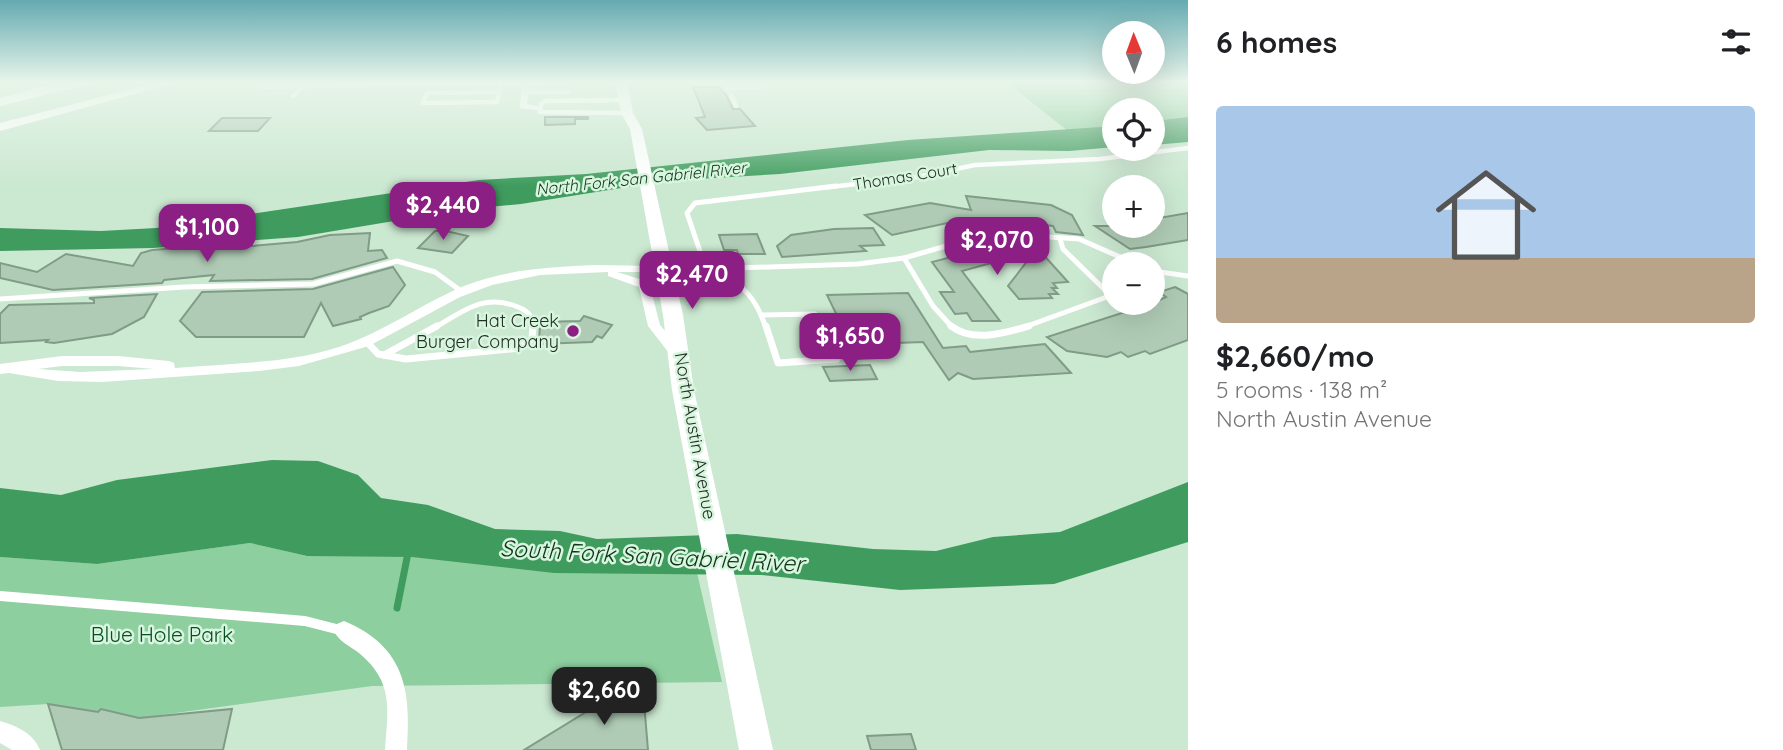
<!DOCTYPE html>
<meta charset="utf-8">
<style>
:root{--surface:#fff;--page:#f2f2f2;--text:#202124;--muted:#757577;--accent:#8c1f83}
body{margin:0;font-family:Quicksand,sans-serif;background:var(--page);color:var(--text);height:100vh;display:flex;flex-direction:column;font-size:26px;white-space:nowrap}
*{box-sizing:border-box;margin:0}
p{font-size:23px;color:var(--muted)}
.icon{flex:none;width:38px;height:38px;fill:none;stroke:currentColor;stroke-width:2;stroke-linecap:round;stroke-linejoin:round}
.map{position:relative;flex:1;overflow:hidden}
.details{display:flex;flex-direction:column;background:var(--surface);width:595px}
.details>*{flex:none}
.needle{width:46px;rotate:359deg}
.buttons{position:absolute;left:1102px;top:21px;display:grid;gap:14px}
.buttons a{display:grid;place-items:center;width:63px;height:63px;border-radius:50%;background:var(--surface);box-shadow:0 7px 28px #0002;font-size:35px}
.price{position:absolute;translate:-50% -60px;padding:0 16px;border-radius:14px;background:var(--accent);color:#fff;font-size:23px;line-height:46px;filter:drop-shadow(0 2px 4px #0008)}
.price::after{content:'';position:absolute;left:50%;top:42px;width:21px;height:16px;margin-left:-10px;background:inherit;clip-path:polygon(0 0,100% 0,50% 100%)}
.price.active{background:#222;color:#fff}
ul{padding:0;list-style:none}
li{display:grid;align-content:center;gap:14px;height:371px;padding:0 28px}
li span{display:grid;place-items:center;height:217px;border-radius:7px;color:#555}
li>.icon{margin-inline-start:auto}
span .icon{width:126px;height:126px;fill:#fffc;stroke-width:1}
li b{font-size:30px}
h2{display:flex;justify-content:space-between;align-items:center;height:84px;padding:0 28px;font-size:30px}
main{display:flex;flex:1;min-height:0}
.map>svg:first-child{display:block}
.green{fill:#8ecf9f}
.water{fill:#3f9c5e}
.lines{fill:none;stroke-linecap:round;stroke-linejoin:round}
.stream{stroke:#3f9c5e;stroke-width:7}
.building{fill:#afcbb5;stroke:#809b86;stroke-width:2}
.service-far3{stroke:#fff;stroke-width:4.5}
.service-far2{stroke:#fff;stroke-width:5}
.service-far1{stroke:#fff;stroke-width:7}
.service{stroke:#fff;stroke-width:10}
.minor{fill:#fff;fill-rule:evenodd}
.tertiary{fill:#fff;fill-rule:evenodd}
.secondary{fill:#fff;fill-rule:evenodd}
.motorway{fill:#fff;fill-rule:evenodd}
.poi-dot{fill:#8c1f83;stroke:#d8f5de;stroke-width:2.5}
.labels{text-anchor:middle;stroke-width:5;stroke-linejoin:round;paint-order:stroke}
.far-street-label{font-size:16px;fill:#222d25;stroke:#d8f5de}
.far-water-label{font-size:16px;font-style:italic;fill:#0e351b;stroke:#d8f5de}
.poi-label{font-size:18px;fill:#222d25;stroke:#d8f5de;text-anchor:end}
.street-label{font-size:18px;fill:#222d25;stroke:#d8f5de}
.near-park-label{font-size:21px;fill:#074e25;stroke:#d8f5de}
.near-water-label{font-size:23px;font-style:italic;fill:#0e351b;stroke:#d8f5de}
</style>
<main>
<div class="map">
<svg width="1188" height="750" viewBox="0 0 1188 750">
<rect width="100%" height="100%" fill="#cbe8d1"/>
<g class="green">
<path d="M1005 81H1188V117L1153 121V110H1115V126L1068 131Z"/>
<path d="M250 543 307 556 693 555 722 682 372 686 139 718 48 704 0 707V557L97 564Z"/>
</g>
<g class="water">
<path d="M1188 117V142L1153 145V121Z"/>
<path d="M1115 126V147L1069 151 989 150 780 174 665 181 521 204 466 209 298 237 153 248 0 251V228L101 231 156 228 479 180 586 174 908 140Z"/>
<path d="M272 460 318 461 358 475 381 498 428 505 495 529 560 531 597 539 737 534 873 549 936 551 993 537 1060 532 1188 482V542L1054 584 900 590 761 575 554 573 412 557 307 556 250 543 97 564 0 557V488L61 495 117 480Z"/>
</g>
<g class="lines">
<path class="stream" d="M397 608 408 553"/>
</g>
<g class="building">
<path d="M693 87H718L726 95 733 109H740L755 126 707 130 696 118 705 117Z"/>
<path d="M545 117H588V119H575V124L545 125Z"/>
<path d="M222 118H270L258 131H209Z"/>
<path d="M966 196 1051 205 1072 215 1083 235 1056 232 1053 226 1012 221 1020 230 992 228 970 234 952 222 892 235 865 215 930 203 971 210Z"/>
<path d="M1188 213V240L1146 247 1130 249 1095 226H1153V219Z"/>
<path d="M873 228 884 245 860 246 866 251 782 257 777 246 791 235 834 229Z"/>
<path d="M435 231H446L468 236 452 253 418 248Z"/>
<path d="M370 233 368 251 382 250 387 258 312 279 210 281 214 275 164 280 162 283 53 290 0 278V263L37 272 66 254 133 266 141 253 152 250 242 243H252V246L297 242 330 235Z"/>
<path d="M757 234 765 254H738L737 250H724L719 235Z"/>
<path d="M993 238 1031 241 1068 282 1053 283 1057 288H1052L1058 294H1049L1052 298 1019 299 1008 286 1035 251 962 271 1000 321H972L967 313 955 314 940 292H954L932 262 990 247 981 242Z"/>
<path d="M393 267 405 285 389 306 369 313 360 317 361 319 333 326 321 303 304 337H196L180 321 202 292 313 289Z"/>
<path d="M1175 287 1188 294V340L1150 354 1145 351 1128 357 1121 352 1107 357 1067 351 1047 337 1153 303 1166 297 1159 292Z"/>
<path d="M908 293 943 348 966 346 970 352 1045 344 1071 373 973 379 958 373 949 380 923 342 869 344 877 358 858 359 827 295Z"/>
<path d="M157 294 144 317 112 334 54 343 46 342 48 340 0 343V314L9 305 94 303V300L89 298Z"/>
<path d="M584 316 612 325 602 338 597 336 592 342 539 344 540 322 580 321Z"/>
<path d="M870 365 877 379 830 381 823 367Z"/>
<path d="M643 690 648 750H524L612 696V691Z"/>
<path d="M48 704 98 712 101 709 139 718 232 709 223 750H62Z"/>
<path d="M911 734 916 750H871L867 736Z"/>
</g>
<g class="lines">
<g class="service-far3">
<path d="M729 90 727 88 764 87"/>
<path d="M499 92 497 102 423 103 427 93Z"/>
<path d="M499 92 501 82"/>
<path d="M524 92H568"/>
<path d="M731 95 736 106"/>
<path d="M293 96 304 85"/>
<path d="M625 100 545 101 541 104 540 112 627 113"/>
<path d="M821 188 917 177 975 165 1100 159 1188 148"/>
</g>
<g class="service-far2">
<path d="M1060 239 1063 249 1110 295"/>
<path d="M904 258 933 306 953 328"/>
<path d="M706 269 687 213 695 203 836 186"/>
<path d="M706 269 858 264 904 258 992 233 1079 239 1136 264"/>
<path d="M713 271C736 280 751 292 761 315"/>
<path d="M1153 271 1188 276"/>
<path d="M0 299 184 287 313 284 397 261 435 272 461 291"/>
<path d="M761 315 766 328"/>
<path d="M761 315 815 314 822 328"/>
<path d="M434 328C464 311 483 293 518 307 528 311 533 316 533 328"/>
<path d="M1022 328 1115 294"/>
</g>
<g class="service-far1">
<path d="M766 326 778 363 837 359 821 326"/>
<path d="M951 326C973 343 1004 333 1029 326"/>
<path d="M367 342 378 354 406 359 520 348 532 339 533 326"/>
<path d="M384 355 437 326"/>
</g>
<path class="service" d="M0 596 305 621 344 631"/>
<g class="minor">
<path d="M522 81H530L527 104 543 107V111L520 108Z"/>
<path d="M596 265 710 267V271L706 272H617L649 282 660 325 682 351 684 354 682 357H672L648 326 639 287 608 276V272L540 275 492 285 460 297 369 346 299 366 259 371 102 382 58 381 9 373 0 374V364L62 356H118L169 361 174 363 175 368C230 363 287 364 339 347 384 332 421 304 464 286 506 269 552 267 596 265ZM62 366H118L154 369 80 372 38 369Z"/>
<path d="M344 621C406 647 411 691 407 750H385C388 709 394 682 359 653 350 646 339 642 334 631L337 624Z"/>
<path d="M0 721C17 726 33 733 40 750H12L0 743Z"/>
</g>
<path class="tertiary" d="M374 81H571L566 84 260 89 255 86 260 83Z"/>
<g class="secondary">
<path d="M163 81H182L0 131V123Z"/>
<path d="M615 81H627L633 113 642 129 683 315 694 390 773 750H739L672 390 663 315 630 129 621 113Z"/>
</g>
<path class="motorway" d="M67 81H91L89 84 0 106V98Z"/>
</g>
<linearGradient id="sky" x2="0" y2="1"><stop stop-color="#64aab1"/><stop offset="0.44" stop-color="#e8f5ea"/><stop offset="1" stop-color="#e8f5ea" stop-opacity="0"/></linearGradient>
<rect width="1188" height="186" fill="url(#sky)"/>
<circle class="poi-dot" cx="573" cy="331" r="7"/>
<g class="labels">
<g class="far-street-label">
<text transform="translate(905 176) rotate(-9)" y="6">Thomas Court</text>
</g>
<g class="far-water-label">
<text transform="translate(641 178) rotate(-6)" y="6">North Fork San Gabriel River</text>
</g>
<g class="poi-label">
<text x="559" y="327">Hat Creek<tspan x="559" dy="21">Burger Company</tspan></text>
</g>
<g class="street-label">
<text transform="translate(695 436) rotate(80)" y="6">North Austin Avenue</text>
</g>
<g class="near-park-label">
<text x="162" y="642">Blue Hole Park</text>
</g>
<g class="near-water-label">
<text transform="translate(652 556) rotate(3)" y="8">South Fork San Gabriel River</text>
</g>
</g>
</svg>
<div class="buttons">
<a><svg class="needle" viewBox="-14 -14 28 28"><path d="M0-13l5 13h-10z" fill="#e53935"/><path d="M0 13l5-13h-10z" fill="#757577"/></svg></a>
<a><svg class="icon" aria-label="locate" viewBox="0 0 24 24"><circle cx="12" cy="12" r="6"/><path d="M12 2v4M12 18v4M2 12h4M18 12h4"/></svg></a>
<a>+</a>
<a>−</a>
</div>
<b class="price" style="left:443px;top:242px">$2,440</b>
<b class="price" style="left:207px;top:264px">$1,100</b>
<b class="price" style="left:997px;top:277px">$2,070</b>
<b class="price" style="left:692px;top:311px">$2,470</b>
<b class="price" style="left:850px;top:373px">$1,650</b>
<b class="price active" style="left:604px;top:727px">$2,660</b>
</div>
<section class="details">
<h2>6 homes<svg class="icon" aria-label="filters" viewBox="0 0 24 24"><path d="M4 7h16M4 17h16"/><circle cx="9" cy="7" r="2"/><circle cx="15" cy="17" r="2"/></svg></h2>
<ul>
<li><span style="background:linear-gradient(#a9c7e8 70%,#b9a48a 0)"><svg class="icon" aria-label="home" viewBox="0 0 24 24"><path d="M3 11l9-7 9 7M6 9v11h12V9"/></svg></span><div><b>$2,660/mo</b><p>5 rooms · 138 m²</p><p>North Austin Avenue</p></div></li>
</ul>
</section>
</main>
